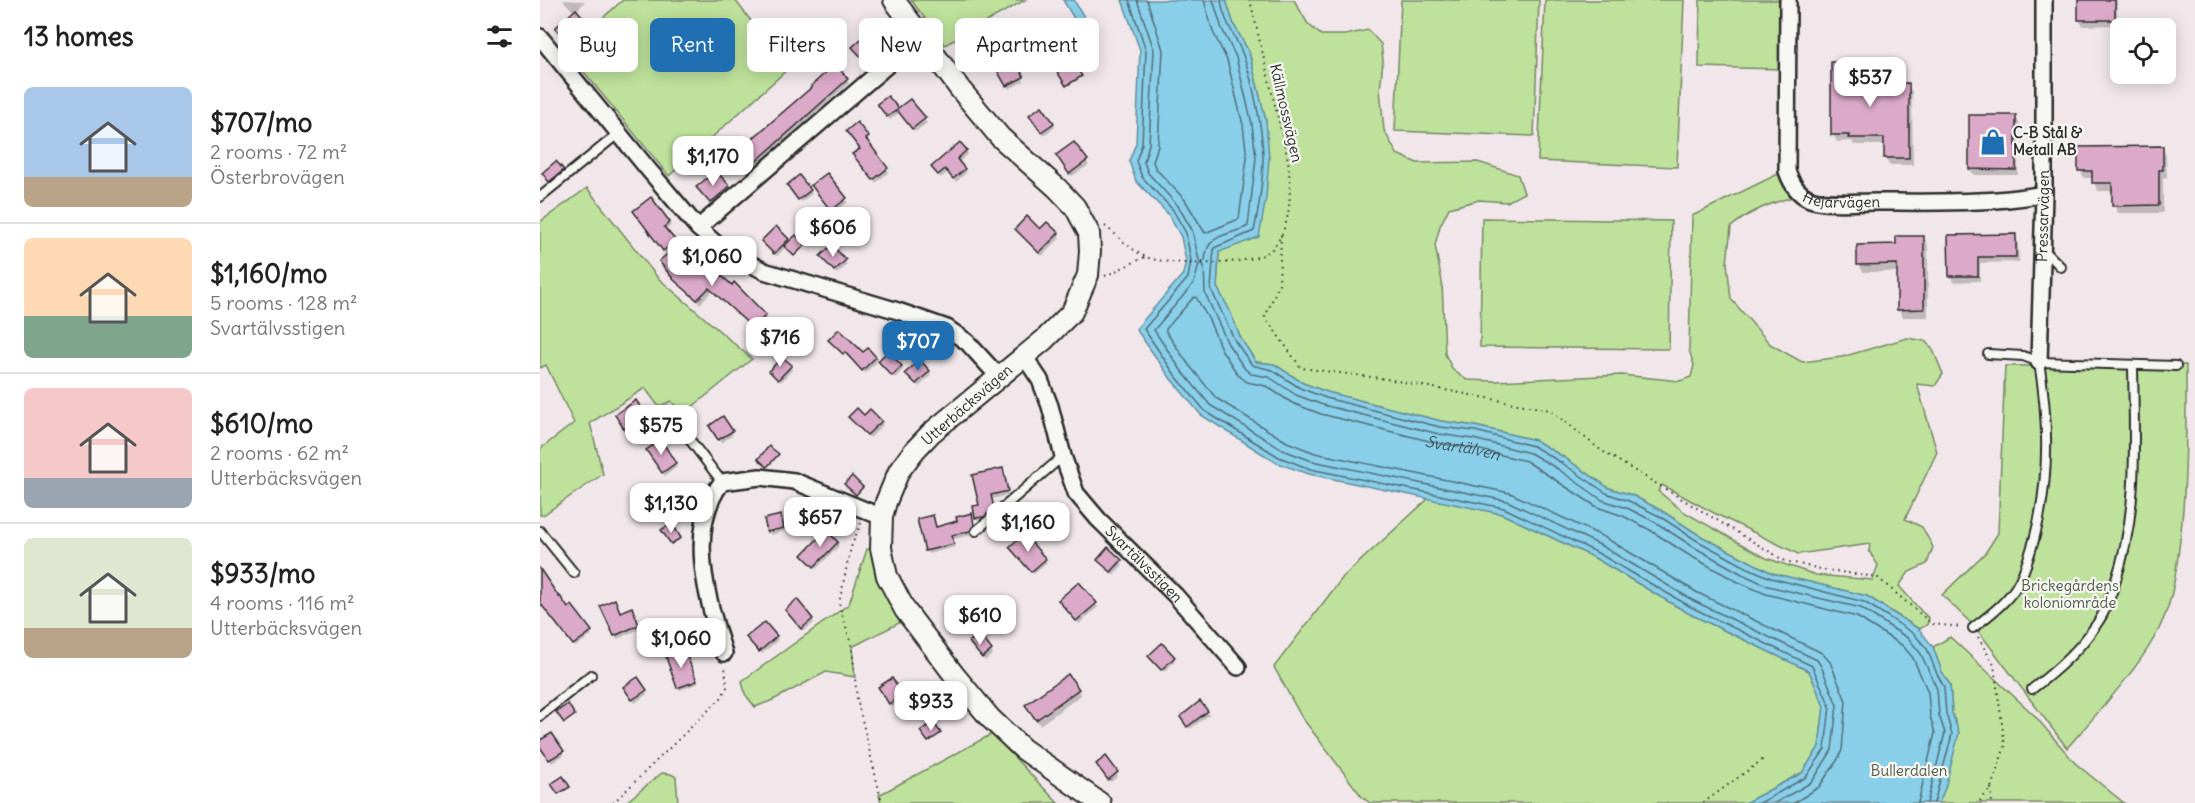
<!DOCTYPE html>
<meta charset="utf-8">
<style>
:root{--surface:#fff;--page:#f6f6f6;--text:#222;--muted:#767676;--line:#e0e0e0;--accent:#1f6fb2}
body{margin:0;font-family:Delius,sans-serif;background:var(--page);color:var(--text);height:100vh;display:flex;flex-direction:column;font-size:22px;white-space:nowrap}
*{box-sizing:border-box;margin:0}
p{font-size:20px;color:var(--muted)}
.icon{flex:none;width:33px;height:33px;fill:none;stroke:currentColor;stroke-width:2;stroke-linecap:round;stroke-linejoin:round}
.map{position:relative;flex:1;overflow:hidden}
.side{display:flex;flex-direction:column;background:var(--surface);width:540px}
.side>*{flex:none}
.banner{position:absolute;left:18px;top:18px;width:570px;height:54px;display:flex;gap:12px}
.controls{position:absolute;left:1570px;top:18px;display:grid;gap:12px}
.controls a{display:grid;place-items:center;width:66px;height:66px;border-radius:9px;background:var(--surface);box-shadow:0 3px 15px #0003;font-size:30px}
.price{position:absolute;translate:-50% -51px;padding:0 14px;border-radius:12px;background:#fff;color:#222;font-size:20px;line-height:39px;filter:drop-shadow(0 2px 3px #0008)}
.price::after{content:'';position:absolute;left:50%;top:36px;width:18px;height:14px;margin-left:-9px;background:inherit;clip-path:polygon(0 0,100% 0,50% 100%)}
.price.selected{background:var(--accent);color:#fff}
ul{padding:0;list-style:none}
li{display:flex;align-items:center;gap:18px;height:150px;padding:0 24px}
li+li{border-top:2px solid var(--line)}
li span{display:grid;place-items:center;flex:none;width:168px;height:120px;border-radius:9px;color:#555}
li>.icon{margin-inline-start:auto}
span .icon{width:72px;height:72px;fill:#fffc;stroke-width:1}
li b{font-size:26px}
h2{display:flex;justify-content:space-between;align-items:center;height:72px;padding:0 24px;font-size:26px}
.tag{padding:0 21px;border-radius:9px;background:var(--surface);box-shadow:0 3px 15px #0003;font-size:21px;line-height:54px}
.tag.selected{background:var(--accent);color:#fff}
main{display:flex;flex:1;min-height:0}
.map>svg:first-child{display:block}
.green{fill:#bee29b;stroke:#748663;stroke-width:1.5;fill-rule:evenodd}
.water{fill:#89cfea;stroke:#638d9e;stroke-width:1.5}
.shadow{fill:#0003}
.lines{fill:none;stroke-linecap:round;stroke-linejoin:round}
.shore{stroke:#516d77;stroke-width:1.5}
.building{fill:#dcaac9;stroke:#2b2b2b;stroke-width:1.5}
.service-casing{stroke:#2b2b2b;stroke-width:12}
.minor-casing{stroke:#2b2b2b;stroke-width:20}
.tertiary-casing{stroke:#2b2b2b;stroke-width:24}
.path{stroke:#2b2b2b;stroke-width:2;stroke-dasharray:1.5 4.5;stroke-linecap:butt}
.service{stroke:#f6f6f2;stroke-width:8}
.minor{stroke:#f6f6f2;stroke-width:15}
.tertiary{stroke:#f6f6f2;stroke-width:20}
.labels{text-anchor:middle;stroke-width:4.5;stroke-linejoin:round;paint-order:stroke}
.street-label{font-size:15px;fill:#2b2b2b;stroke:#f6f6f2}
.poi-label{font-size:15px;font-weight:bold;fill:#2b2b2b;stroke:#f6f6f2;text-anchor:start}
.park-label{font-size:15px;fill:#505947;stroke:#f6f6f2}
.water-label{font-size:16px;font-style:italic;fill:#42545b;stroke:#f6f6f2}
</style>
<main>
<section class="side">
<h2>13 homes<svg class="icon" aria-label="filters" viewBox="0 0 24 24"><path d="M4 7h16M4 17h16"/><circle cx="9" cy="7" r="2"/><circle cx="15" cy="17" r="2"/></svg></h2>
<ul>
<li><span style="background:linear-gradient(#a9c7e8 75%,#b9a48a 0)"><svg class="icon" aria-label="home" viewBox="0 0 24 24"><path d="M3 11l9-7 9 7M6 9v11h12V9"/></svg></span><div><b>$707/mo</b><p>2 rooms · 72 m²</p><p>Österbrovägen</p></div></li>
<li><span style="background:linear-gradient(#ffd9b3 65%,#7fa58c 0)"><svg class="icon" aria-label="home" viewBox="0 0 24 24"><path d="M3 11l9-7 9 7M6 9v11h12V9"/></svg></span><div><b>$1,160/mo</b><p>5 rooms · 128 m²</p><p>Svartälvsstigen</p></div></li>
<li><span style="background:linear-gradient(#f6c9c9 75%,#9aa5b1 0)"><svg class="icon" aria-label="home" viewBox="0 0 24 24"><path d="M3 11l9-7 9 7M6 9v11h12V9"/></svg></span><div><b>$610/mo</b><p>2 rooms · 62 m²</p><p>Utterbäcksvägen</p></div></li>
<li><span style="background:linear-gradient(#dfe7d0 75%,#b9a48a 0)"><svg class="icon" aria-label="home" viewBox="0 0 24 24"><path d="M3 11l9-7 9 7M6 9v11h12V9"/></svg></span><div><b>$933/mo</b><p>4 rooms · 116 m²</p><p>Utterbäcksvägen</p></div></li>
</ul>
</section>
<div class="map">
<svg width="1655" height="803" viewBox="0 0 1655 803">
<rect width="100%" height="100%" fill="#f1e7ea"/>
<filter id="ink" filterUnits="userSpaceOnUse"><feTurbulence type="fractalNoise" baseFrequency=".0167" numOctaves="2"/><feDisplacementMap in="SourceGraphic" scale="12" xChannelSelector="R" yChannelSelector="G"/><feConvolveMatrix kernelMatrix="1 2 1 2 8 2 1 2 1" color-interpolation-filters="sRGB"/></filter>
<g filter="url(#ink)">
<g class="green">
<path d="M83 0H195L248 69 129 176 26 50Z"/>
<path d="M371 0H485L405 45Z"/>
<path d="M686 0H754L768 24 781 35H805L828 30 841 44 843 60 840 90 844 130 857 154 877 163 938 162 978 175 984 193 967 202 939 200 909 208 900 226 895 245 902 282 905 354 913 370 927 380 955 381 1082 375 1140 381 1151 377 1154 365 1149 350 1152 216 1240 173 1253 197C1230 203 1210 211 1191 227L1187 263 1191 299 1230 344 1262 362 1302 357 1367 338 1385 341 1393 350 1403 374 1395 386 1377 384 1397 452 1365 519 1382 527 1393 547 1387 564 1369 572 1359 586 1382 612 1389 618 1387 625 1379 629 1327 596 1232 573 1209 561 1159 535 1122 511 1092 495 1069 488 1025 458 995 440 935 426 901 421 787 392 763 383 734 364 716 362 700 337 690 311 677 287 679 252 726 121 709 52 694 25ZM1122 485 1176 514 1258 554 1330 544 1329 551 1338 565 1333 580 1276 575 1226 558 1144 512 1118 491Z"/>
<path d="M861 0H999L994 136 855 131Z"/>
<path d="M1005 0H1144L1137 167 998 161Z"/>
<path d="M1160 0H1241L1240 69 1159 67Z"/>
<path d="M47 188 118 278 212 359 142 415 131 401 119 407 105 388 50 423 63 474 3 515H0V449L34 423 6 365 0 368V222Z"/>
<path d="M942 218 1131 221 1129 349 940 347Z"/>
<path d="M1646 365C1646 426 1647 488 1639 548 1636 572 1633 598 1623 620 1605 663 1558 712 1527 748L1436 628 1402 595 1446 552 1458 533 1465 366Z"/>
<path d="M889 498 962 514 1053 557 1148 613 1269 671 1284 706 1279 747 1263 772 1205 803H830L822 797 761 716 734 667 803 577Z"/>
<path d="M327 549 340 551 369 618 312 647 315 677 286 672 233 700 215 707 205 694 202 681 309 604Z"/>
<path d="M1410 637 1494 715 1535 763 1584 803H1292L1419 733 1412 713 1410 685 1402 672 1393 647Z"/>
<path d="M452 734 518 803H341L339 795Z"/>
<path d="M122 773 131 774 136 777 138 803H85Z"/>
</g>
<g class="water">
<path d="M523 0H534L552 31V40L535 20Z"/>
<path d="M582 0H686L694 25 709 52 726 121 729 158 726 198 719 237 679 252 677 287 690 311 700 337 716 362 734 364 763 383 787 392 901 421 935 426 995 440 1025 458 1069 488 1092 495 1122 511 1159 535 1209 561 1232 573 1327 596 1350 611 1379 629 1393 647 1402 672 1410 685 1412 713 1419 733 1405 788 1399 803H1205L1262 773 1279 747 1284 706 1269 671 1148 613 1053 557 962 514 769 474 737 463 661 415 631 379 596 329 643 274 646 261 641 237 628 214 596 181 589 161 596 143 600 50Z"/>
</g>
<g class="shadow">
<path d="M23 0 45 1 36 12 50 28 31 45 19 31 34 12Z"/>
<path d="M1539 0H1577V25L1543 26 1539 20Z"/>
<path d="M348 36 350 40 326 61 316 51Z"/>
<path d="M470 55 484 81 469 89 455 64Z"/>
<path d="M1309 63 1313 69H1335L1339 76V85H1368L1372 92 1373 165H1349L1345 158V145H1314L1312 141 1297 142 1293 134Z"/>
<path d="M306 79 309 83 214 169 202 155Z"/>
<path d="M348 98 357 110 370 101 387 123 375 132 360 112 350 120 341 108Z"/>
<path d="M1431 117H1476L1479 123 1478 175H1434L1430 169Z"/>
<path d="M493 119 513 123 515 127 504 135Z"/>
<path d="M310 135 327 138 329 141 327 143 349 172 336 183 316 158 321 149Z"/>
<path d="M534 144 549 165 532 176 520 159Z"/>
<path d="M1622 147 1626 156 1627 178H1623V213H1578L1574 205 1573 191H1558L1554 183V178H1544L1540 170Z"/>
<path d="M426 151 428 154 418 163 426 173 416 182 408 172 401 178 395 171Z"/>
<path d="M23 171 25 174 12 184 5 177Z"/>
<path d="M287 175 308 202 294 213 275 189Z"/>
<path d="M188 187 190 190 172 205 160 191Z"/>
<path d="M251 189 270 191 272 194 261 202Z"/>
<path d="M97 215 129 223 131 226 125 230 136 246 130 250 152 274 225 316 227 320 216 331 172 291 160 304 138 284 123 265 128 256Z"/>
<path d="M500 231 518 234 520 238 502 256 478 232Z"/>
<path d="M1475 236 1478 242 1479 262 1440 263V281L1414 282 1410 276V237Z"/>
<path d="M256 237 265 247 255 256 246 247 237 256 225 245 248 240 249 243Z"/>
<path d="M1383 237 1388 245V317H1363L1358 309V272H1323L1319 264 1358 246Z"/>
<path d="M284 260 305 261 307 265 297 274Z"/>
<path d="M290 341 323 354 327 350 337 362 325 373Z"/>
<path d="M339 362 361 366 363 370 355 378Z"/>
<path d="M380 362 391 375 379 387 369 377Z"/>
<path d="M250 366 252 370 241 382 233 374Z"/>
<path d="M95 402 106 418 87 431 77 415Z"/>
<path d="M324 417 341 422 343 425 330 438 312 420Z"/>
<path d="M183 418 193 435 181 443 171 426Z"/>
<path d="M120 442 137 467 125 476 108 450Z"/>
<path d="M464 474 469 495 452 499 455 512 446 520 439 521 437 518 441 506Z"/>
<path d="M240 516 245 531 231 535 229 531Z"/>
<path d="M433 519 435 529 432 535 413 539 415 547 388 554 378 520 396 528Z"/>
<path d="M297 543 299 546 276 569 266 559Z"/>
<path d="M473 550 505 560 507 563 494 574Z"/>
<path d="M581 561 583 565 573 575 561 563Z"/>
<path d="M0 572 28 611 52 635 35 647 0 601Z"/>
<path d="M521 603 556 604 558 607 539 624Z"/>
<path d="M93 613 100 629 77 639 75 636 80 614Z"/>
<path d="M249 613 272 619 274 623 263 631Z"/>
<path d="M236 637 238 640 222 654 210 641Z"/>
<path d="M433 645 451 651 453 654 445 661Z"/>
<path d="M146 656 157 684 140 690 138 687Z"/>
<path d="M633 658 635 661 624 672 612 660Z"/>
<path d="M98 679 107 694 95 703 85 688Z"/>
<path d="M352 680 364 699 352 707 340 688Z"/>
<path d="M538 690 541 695 500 725 490 711Z"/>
<path d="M667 712 669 715 650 729 643 721Z"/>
<path d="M11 735 24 755 12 763 0 745V742Z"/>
<path d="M560 768 576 773 578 776 571 782Z"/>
</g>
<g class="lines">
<g class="shore">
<path d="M589 0 606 50 602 144 596 161 602 177 633 210 646 233 651 261 648 278 604 329 635 375 665 411 739 457 770 469 964 508 1056 552 1151 607 1272 666 1290 706 1285 749 1266 777 1220 803"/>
<path d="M597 0 614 50 609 144 604 162 608 173 638 206 652 230 659 260 662 262 665 260C667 232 688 237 708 226L716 158 712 124 696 57 682 29 673 0"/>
<path d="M607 0 623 50 618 145 613 162 616 169 645 200 665 233 699 219 707 158 703 125 687 60 673 32 664 0"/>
<path d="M681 0C683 21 696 36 703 55 713 81 723 131 723 158 723 182 719 207 714 231L674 248 671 289 695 341 712 365 732 370 760 388 786 398 900 427 935 431 993 446 1022 463 1066 493 1089 501 1119 516 1156 540 1206 567 1231 578 1324 602 1347 616 1374 634 1387 649 1397 674 1404 687 1406 714 1412 734 1394 803"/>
<path d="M1235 803 1272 782 1292 750 1297 705 1281 666 1277 660 1154 601 1060 545 967 501 772 461 743 450 670 405 641 370 614 330 654 283 659 264 662 263 664 266 665 293 688 344 705 369 711 374 729 377 756 395 783 405 899 434 933 439 990 453 1018 469 1062 500 1087 508 1115 522 1152 546 1202 574 1228 586 1321 608 1369 639 1381 654 1397 689 1399 715 1405 733 1387 803"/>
<path id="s1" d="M1254 803 1279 787 1298 759 1302 750 1306 701 1290 662 1282 653 1158 593 1064 537 970 493 775 453 747 442 676 398 649 365 626 332V329L653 298 656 297 669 320 681 349 698 375 707 382 726 386 752 403 781 414 897 443 932 448 986 461 1057 507 1083 516 1110 530 1147 554 1198 582 1226 594 1317 617 1363 646 1373 658 1388 692 1390 716 1395 733 1378 803"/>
</g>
</g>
<g class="building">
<rect x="1538" y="0" width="37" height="20"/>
<path d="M36 9 49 24 28 42 15 28Z"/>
<path d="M338 24 349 35 323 59 312 47Z"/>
<path d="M471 53 484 77 466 86 453 63Z"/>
<path d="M531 60 542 76 526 86 516 70Z"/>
<path d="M1291 62H1310V68L1336 67V84L1369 83V158H1344V138H1308L1309 135H1291Z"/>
<path d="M295 64 308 79 211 166 198 151 272 87 271 86Z"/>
<path d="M348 96 358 108 370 99 386 118 372 129 357 110 347 117 337 104Z"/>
<path d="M502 106 514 123 501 132 489 115Z"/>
<path d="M1429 115H1476V170L1429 169Z"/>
<path d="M317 122 329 137 326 139 348 168 333 180 312 154 320 149 306 131Z"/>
<path d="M420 142 427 150 417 159 425 169 413 179 405 169 398 175 391 167Z"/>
<path d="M534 142 548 160 529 174 516 155Z"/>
<path d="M1623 146V170H1619V205L1572 206V183H1552V171H1538V147Z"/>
<path d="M16 161 24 170 9 182 2 173Z"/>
<path d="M176 171 190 186 170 203 156 187Z"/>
<path d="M287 173 307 198 291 211 271 185Z"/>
<path d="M259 175 271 190 258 200 247 185Z"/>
<path d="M111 197 130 222 124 227 136 241 123 251 93 211Z"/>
<path d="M487 216 500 229 507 222 519 233 499 253 475 229Z"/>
<path d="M236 226 249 239 234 254 221 241Z"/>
<path d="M1476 234V257H1438V276H1409L1408 235Z"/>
<path d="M256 235 265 245 254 256 244 246Z"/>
<path d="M1356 236H1384V309L1357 310V264L1317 265V245L1356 244Z"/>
<path d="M292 245 306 260 294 271 280 256Z"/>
<path d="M132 250 152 271 163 259 192 285 194 282 226 315 213 328 169 288 157 300 134 280 119 261Z"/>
<path d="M253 322 266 335 259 343 245 330Z"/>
<path d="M299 329 323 352 328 348 336 357 322 371 305 352 303 354 288 340Z"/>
<path d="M348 351 362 366 352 376 338 361Z"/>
<path d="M242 357 252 365 238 380 229 371Z"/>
<path d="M380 360 390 371 376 384 365 373Z"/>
<path d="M96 400 105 414 84 429 75 415Z"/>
<path d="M317 408 324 415 330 409 342 421 327 435 308 417Z"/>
<path d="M183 416 193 431 178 440 169 426Z"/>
<path d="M121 440 136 463 122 473 106 450Z"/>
<path d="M229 446 239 454 227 467 218 459Z"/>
<path d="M463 468 468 491 451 495 454 508 444 517 435 518 433 506 439 505 432 475Z"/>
<path d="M312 476 323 487 316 495 304 484Z"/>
<path d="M432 513 434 525 430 531 412 535 414 544 385 551 377 519 393 515 396 527 417 521 416 517Z"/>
<path d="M241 515 244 528 227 532 224 519Z"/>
<path d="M132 523 141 538 131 544 121 530Z"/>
<path d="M286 530 298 542 274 567 262 555Z"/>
<path d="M484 534 506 559 491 572 469 547Z"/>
<path d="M568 547 582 560 571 572 557 560Z"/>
<path d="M0 569 19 597 20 596 28 608 32 605 52 631 33 645 0 603Z"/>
<path d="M539 582 557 603 536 621 518 600Z"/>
<path d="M75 599 80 612 92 607 99 625 74 636 60 606Z"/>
<path d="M257 599 273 619 261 629 245 610Z"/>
<path d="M225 622 237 636 219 652 206 637Z"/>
<path d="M439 633 452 650 442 658 429 642Z"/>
<path d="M622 643 635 657 621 670 608 656Z"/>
<path d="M145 651 157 681 137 688 126 657Z"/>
<path d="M528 674 539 689 496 720 485 705Z"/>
<path d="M98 677 107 690 92 700 83 687Z"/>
<path d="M352 678 364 695 349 704 338 687Z"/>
<path d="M660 701 668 711 647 727 640 717Z"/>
<path d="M28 704 35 715 24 723 16 712Z"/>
<path d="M393 722 401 733 388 742 380 731Z"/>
<path d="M12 733 24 751 9 760 0 747V740Z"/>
<path d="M566 756 578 772 568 780 556 764Z"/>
<path d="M23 776 30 787 18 794 11 784Z"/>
</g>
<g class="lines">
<g class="service-casing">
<g id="service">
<path d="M0 197 79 133"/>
<path d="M1503 249 1521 267"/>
<path d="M1448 354 1483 356 1499 362 1636 366"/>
<path d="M128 411 182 482"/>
<path d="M0 531 34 573"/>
<path d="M436 531 523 456"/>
<path d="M1433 628C1448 616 1465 604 1476 587 1485 573 1489 556 1494 540 1510 481 1509 422 1499 362"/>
<path d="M1492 689C1516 671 1539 651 1556 625 1565 613 1570 598 1575 583 1599 513 1594 439 1593 366"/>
<path d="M0 716 51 675"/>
</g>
</g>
<g class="minor-casing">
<g id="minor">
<path id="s2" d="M1248 0 1247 171C1251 183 1258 194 1270 199 1287 205 1316 202 1334 202 1391 202 1448 204 1504 194"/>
<path d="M0 37 108 169 158 228 182 249 224 271 358 311 407 328 427 342 459 377"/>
<path d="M158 228 381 36"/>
<path id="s3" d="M484 356 500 380 510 406 523 456 536 493 558 519 635 595 698 667"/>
<path id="s4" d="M1499 362 1504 194V0"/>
<path d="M184 653C168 601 145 529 182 482L220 477 254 481 342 517"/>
</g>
</g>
<g class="tertiary-casing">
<path id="tertiary" d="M354 0 420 89 460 137 517 188 535 207 549 233 550 251 548 275 532 312 504 340 391 433 374 451 359 471 346 502 342 517 341 548 347 576 365 610 415 676 450 718 483 749 560 803"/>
</g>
<g class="path">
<path d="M565 226C578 236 591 250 606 257 627 266 717 267 732 249 753 225 751 190 748 160L710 0"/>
<path d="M741 235 739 284 725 317 761 368 847 379 1010 410 1062 451 1245 561 1285 570 1337 577 1392 624 1422 627"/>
<path d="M565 276 605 257"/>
<path d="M321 523 311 547 299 603 312 647 317 699 342 803"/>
<path d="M1438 637 1454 665 1465 746 1451 788 1438 803"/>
<path d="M1451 788 1452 803"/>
<path d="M73 803 181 698 187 687 185 667"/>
<path d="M1163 803 1225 758"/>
</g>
<use href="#service" class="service"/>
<use href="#minor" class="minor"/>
<use href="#tertiary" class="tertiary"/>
</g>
</g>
<defs>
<g id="shop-bare" transform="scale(2.07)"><path d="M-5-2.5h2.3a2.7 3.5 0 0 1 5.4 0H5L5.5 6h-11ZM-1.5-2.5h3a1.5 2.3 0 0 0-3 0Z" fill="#1f6fb2" stroke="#f6f6f2" stroke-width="2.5" paint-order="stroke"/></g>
</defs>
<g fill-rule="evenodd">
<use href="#shop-bare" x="1453" y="142"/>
</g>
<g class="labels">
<g class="street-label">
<text transform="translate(746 113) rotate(77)" y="5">Källmossvägen</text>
<text dy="5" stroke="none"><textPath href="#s2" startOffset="240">Hejarvägen</textPath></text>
<text dy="5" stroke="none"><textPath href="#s4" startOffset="146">Pressarvägen</textPath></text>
<text transform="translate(427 405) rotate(-41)" y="5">Utterbäcksvägen</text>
<text dy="5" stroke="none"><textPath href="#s3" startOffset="246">Svartälvsstigen</textPath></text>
</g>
<g class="poi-label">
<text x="1473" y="138">C-B Stål &amp;<tspan x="1473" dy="17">Metall AB</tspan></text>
</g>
<g class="park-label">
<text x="1530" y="591">Brickegårdens<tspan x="1530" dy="17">koloniområde</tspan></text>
<text x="1369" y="776">Bullerdalen</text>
</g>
<g class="water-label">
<text dy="6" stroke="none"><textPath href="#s1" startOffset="1298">Svartälven</textPath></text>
</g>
</g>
</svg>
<div class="controls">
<a><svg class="icon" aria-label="locate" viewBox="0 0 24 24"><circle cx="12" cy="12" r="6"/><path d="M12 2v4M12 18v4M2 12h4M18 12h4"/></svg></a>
</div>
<b class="price" style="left:1330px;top:108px">$537</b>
<b class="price" style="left:173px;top:187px">$1,170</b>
<b class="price" style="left:293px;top:258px">$606</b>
<b class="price" style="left:172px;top:287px">$1,060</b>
<b class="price" style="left:240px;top:368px">$716</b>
<b class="price selected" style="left:378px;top:372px">$707</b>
<b class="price" style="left:121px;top:456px">$575</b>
<b class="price" style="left:131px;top:534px">$1,130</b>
<b class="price" style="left:280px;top:548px">$657</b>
<b class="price" style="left:488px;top:553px">$1,160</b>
<b class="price" style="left:440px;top:646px">$610</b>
<b class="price" style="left:141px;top:669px">$1,060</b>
<b class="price" style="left:391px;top:732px">$933</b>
<div class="banner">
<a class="tag">Buy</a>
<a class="tag selected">Rent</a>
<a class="tag">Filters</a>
<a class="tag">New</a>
<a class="tag">Apartment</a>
</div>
</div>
</main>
